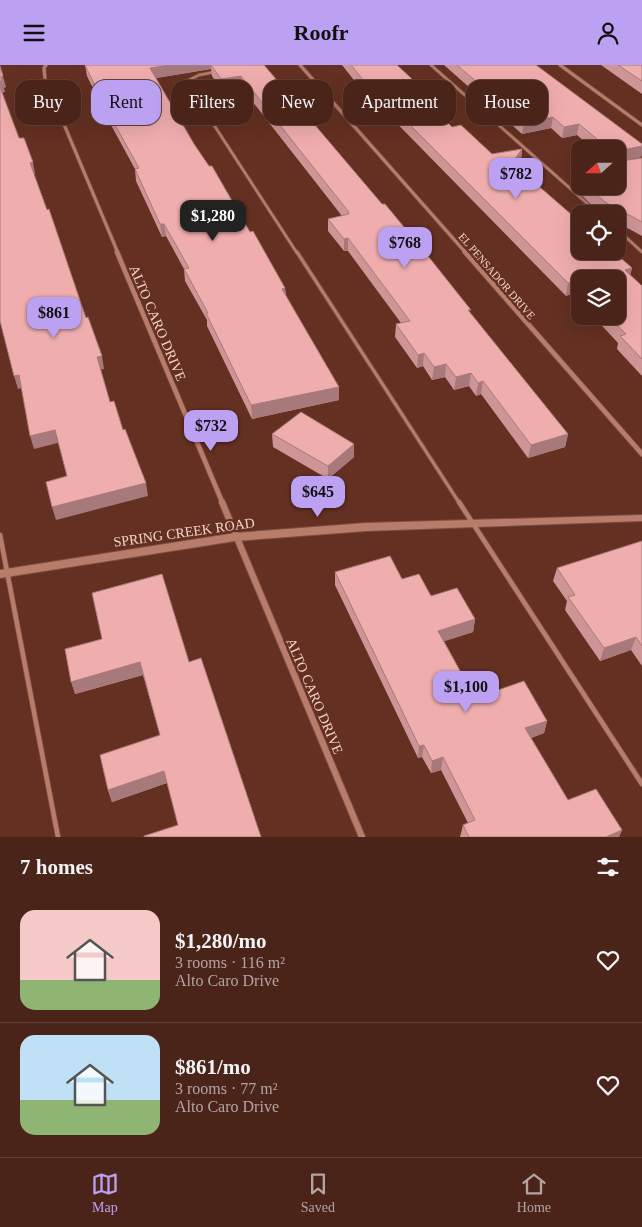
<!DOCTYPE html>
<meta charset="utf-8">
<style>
:root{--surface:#4b2419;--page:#522c22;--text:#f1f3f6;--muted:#b2a4a2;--line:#624138;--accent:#bca0f2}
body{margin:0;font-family:Georgia,serif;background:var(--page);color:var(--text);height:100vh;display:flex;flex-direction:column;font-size:19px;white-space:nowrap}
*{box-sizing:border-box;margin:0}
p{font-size:16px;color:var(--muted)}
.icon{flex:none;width:28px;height:28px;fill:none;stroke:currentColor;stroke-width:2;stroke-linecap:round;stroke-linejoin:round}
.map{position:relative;height:772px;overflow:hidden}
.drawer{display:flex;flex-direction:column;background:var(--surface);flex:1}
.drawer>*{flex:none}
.top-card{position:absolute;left:15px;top:15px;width:612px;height:45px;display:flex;gap:10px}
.needle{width:32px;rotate:249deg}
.tools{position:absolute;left:571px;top:75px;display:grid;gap:10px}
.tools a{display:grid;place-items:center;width:55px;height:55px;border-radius:10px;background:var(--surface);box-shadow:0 5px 20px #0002,0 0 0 1px var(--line);font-size:25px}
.price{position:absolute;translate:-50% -42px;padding:0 11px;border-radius:10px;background:var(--accent);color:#111;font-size:16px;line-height:32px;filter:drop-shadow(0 1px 2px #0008)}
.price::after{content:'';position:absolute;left:50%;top:30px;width:15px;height:11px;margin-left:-8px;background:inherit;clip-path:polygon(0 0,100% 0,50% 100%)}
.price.active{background:#222;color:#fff}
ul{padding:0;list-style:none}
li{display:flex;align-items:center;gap:15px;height:125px;padding:0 20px}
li+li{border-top:1px solid var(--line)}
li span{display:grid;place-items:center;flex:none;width:140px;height:100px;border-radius:15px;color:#555}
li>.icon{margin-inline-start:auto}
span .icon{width:60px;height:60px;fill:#fffc;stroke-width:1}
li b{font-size:21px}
h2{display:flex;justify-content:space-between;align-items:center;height:60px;padding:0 20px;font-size:21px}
.chip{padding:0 18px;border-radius:15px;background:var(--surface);box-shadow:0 5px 20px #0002,0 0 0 1px var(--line);font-size:18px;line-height:45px}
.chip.active{background:var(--accent);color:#111}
header{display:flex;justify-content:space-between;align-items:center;height:65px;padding:0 20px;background:var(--accent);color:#111;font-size:22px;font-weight:700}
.tabs{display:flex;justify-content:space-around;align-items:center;height:70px;border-top:1px solid var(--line);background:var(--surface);font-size:14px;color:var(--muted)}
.tabs a{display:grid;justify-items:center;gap:2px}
.tabs .active{color:var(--accent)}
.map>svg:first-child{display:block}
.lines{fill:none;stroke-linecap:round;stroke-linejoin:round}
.service-far2-casing{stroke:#7b4f40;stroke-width:4}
.service-far1-casing{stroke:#7b4f40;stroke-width:5}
.service-casing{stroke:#7b4f40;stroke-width:6}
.minor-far2-casing{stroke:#7b4f40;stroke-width:4.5}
.minor-far1-casing{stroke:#7b4f40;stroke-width:6}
.minor-casing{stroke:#7b4f40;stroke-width:8}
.tertiary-casing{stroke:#7b4f40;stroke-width:2}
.service-far2{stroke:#b87c6a;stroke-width:2.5}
.service-far1{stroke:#b87c6a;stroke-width:3}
.service{stroke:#b87c6a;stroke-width:4.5}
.minor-far2{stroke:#b87c6a;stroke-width:3}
.minor-far1{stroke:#b87c6a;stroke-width:4.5}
.minor{stroke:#b87c6a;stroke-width:6}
.tertiary{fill:#b87c6a;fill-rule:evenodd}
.wall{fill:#ce9596}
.shaded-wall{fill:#a8797a}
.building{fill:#f0adae;stroke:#a8797a}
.labels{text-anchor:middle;stroke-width:5;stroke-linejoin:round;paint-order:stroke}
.far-street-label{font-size:11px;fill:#f4d3c9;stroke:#643021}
.street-label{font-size:14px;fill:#f4d3c9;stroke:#643021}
</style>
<header><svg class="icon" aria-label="menu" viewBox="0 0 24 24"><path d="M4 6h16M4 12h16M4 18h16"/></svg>Roofr<svg class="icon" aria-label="person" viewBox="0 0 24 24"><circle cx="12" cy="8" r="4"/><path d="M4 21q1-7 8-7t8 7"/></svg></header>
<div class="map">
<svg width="642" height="772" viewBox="0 0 642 772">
<rect width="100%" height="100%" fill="#643021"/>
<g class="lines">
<g class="service-far2-casing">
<g id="service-far2">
<path d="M431 0 599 149"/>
<path d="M215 7 199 10 187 16 188 20 297 188"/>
<path d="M618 165 642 187"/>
</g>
</g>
<g class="service-far1-casing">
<path id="service-far1" d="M297 187 460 439"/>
</g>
<g class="service-casing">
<g id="service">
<path d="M459 437 642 719"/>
<path d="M0 470 58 772"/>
</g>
</g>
<g class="minor-far2-casing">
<g id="minor-far2">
<path d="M46 0 44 3 45 14 118 188"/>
<path d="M300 0 466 188"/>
<path d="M560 0 642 60"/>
</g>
</g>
<g class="minor-far1-casing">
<g id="minor-far1">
<path d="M117 187 223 439"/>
<path d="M465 187 642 389"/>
</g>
</g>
<g class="minor-casing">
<path id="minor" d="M222 437 362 772"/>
</g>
<g class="tertiary-casing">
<path id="tertiary" d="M642 450V456L366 466 235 476 0 513V505L235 468 366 458Z"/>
</g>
<use href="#service-far2" class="service-far2"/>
<use href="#service-far1" class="service-far1"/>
<use href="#service" class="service"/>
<use href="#minor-far2" class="minor-far2"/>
<use href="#minor-far1" class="minor-far1"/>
<use href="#minor" class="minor"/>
<use href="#tertiary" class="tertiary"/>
</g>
<g class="wall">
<path d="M85 0H264L470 248 568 369 565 382 528 393 481 329 476 331 469 321 454 325 445 312 432 315 423 301 417 303 395 272 396 259 401 258 348 186H344L328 166V154L342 151 241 22 221 25 212 11 211 4 156 13 194 79 285 223 286 230 339 335 252 354 207 261V255L185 216 184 204 166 171 162 172 136 116 135 104 111 60 87 11Z"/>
<path d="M342 0H397L411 25 407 26 438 56 452 62 492 89 522 84 521 95 516 101 632 203 630 210 642 221V311L617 284 618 278 593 251H618L580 214V238L571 229 566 231 371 32 368 33Z"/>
<path d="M444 0H536L642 79V88L641 92 618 97V84H593L577 70 562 73 551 63 522 69Z"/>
<path d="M601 0H642V29Z"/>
<path d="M642 93V171L618 158V149H601L571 120 574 109 580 107V121H618L621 96Z"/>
<path d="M272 369 354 379V392L328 414 273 382Z"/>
<path d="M642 476V601L631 585 600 596 565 545 567 536 553 516 557 503Z"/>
<path d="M335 507 402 514 475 554 473 567 444 576 475 633 547 656 544 668 531 673 568 735 622 765 619 772H460L463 760 468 758 441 705 431 708 422 692 418 693 335 520Z"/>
<path d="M65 584 189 597 201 593 178 760 167 718 112 737 108 725 160 670 143 610 75 629Z"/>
</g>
<g class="shaded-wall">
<path d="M170 0H239H211V4L151 14 150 3Z"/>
<path d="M3 11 6 22 4 23 5 27 0 28V16L1 12Z"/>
<path d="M241 11V22L221 25V14Z"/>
<path d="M412 14 411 25 397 27 398 16Z"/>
<path d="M371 21V32L368 33 369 22Z"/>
<path d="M553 52 551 63 522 69 524 58Z"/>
<path d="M579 59 577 70 562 73 564 62Z"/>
<path d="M642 81V88L641 92 618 97V86Z"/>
<path d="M522 84 521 95 510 110 512 98Z"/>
<path d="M33 97 35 109H32L30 98Z"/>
<path d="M160 159H164L166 171 162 172Z"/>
<path d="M348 173V186H344V174Z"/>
<path d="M632 203 629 215 625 205Z"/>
<path d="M574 217 571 229 566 231 568 218Z"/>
<path d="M285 223 286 235 282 224Z"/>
<path d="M424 288 423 301 417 303 418 290Z"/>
<path d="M102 291 104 304 99 305 97 292Z"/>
<path d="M446 299 445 312 432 315 434 302Z"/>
<path d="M471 308 469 321 454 325 456 312Z"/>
<path d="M19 310 22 323 18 324 14 311Z"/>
<path d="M483 316 481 329 476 331 478 318Z"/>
<path d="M339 322V335L252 354 251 340Z"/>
<path d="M55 365 58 378 34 384 30 371Z"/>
<path d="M568 369 565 382 528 393 531 380Z"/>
<path d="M354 379V392L328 414V401Z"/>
<path d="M146 418 148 431 56 455 52 442Z"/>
<path d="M475 554 473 567 436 579 438 566Z"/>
<path d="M636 572 631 585 600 596 604 583Z"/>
<path d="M140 597 143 610 75 629 71 617Z"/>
<path d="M547 656 544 668 522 676 525 663Z"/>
<path d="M424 680 422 692 418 693 419 681Z"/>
<path d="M443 692 441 705 431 708 432 696Z"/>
<path d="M164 706 167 718 112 737 108 725Z"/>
<path d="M622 765 619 772H606Z"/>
</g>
<g class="building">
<path d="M85 0H170L150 3 194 79 209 101H212L250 167 253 166 285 223 282 224 339 322 251 340 206 248H208L184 204 189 203 164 159H160L135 104 139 103 109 49Z"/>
<path d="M211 0H264L382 139H385L428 191 471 245H468L568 369 531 380 483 316 478 318 471 308 456 312 446 299 434 302 424 288 418 290 396 259 410 256 348 173 344 174 328 154 349 149 348 146 241 11 221 14Z"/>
<path d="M351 0H397L412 14 398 16 438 56 445 55 452 62 461 60 492 89 522 84 512 98 580 157V186H613L632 203 625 205 642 221V294L620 271 626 269 608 251H618V214H580V223L574 217 568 218 371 21 369 22Z"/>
<path d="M457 0H536L642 79V81L618 86V84H609L579 59 564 62 553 52 524 58Z"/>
<path d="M618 0H642V16Z"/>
<path d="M0 1 3 11 1 12 2 16H0Z"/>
<path d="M0 22 19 73H24L33 97 30 98 47 145 49 144 86 253 88 252 102 291 97 292 110 337 114 336 123 365 125 364 146 418 52 442 46 417 67 411 55 365 30 371 19 310 14 311 0 256Z"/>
<path d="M642 93V157L605 137 587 121H618V100L624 98 621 96Z"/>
<path d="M580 107V114L574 109Z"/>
<path d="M301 347 354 379 328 401 272 369Z"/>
<path d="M642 476V581L636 572 604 583 568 532 575 530 557 503Z"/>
<path d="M390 491 402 514 419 509 431 531 457 523 475 554 438 566 475 633 524 616 547 656 525 663 568 735 596 724 622 765 606 772H469L463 760 475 755 443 692 432 696 424 680 419 681 335 507Z"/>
<path d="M162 509 189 597 201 593 261 772H144V771L178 760 164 706 108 725 100 690 160 670 140 597 71 617 65 584 102 574 92 528Z"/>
</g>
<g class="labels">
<g class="far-street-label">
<text transform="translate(497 211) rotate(49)" y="4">EL PENSADOR DRIVE</text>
</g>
<g class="street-label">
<text transform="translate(158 258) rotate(67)" y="5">ALTO CARO DRIVE</text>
<text transform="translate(184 467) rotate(-8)" y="5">SPRING CREEK ROAD</text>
<text transform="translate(315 631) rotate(67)" y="5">ALTO CARO DRIVE</text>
</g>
</g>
</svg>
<div class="tools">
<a><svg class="needle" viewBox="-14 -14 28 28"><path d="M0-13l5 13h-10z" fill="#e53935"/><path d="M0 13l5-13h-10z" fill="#b2a4a2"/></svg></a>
<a><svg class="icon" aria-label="locate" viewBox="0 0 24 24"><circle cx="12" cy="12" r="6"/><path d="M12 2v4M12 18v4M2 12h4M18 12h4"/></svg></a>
<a><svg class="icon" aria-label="layers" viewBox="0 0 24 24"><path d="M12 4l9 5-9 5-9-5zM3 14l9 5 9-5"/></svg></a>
</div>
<b class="price" style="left:516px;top:135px">$782</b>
<b class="price active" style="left:213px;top:177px">$1,280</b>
<b class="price" style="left:405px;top:204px">$768</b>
<b class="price" style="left:54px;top:274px">$861</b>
<b class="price" style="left:211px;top:387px">$732</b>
<b class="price" style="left:318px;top:453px">$645</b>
<b class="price" style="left:466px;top:648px">$1,100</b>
<div class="top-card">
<a class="chip">Buy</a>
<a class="chip active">Rent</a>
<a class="chip">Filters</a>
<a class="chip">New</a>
<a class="chip">Apartment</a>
<a class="chip">House</a>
</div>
</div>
<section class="drawer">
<h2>7 homes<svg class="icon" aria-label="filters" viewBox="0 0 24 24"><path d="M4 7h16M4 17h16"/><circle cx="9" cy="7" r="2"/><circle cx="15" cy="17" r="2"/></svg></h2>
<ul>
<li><span style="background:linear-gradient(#f6c9c9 70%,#8fb573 0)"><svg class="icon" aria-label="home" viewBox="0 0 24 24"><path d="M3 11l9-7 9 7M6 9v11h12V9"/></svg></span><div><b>$1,280/mo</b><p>3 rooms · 116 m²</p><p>Alto Caro Drive</p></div><svg class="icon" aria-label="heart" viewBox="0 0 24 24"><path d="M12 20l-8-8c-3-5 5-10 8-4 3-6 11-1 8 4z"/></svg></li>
<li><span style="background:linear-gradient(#bfe0f5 65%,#8fb573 0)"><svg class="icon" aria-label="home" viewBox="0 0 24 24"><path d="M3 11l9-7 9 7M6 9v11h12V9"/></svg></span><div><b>$861/mo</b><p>3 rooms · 77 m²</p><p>Alto Caro Drive</p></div><svg class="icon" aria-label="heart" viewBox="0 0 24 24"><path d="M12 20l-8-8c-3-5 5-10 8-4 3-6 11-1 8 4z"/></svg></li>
</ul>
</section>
<nav class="tabs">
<a class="active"><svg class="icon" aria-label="map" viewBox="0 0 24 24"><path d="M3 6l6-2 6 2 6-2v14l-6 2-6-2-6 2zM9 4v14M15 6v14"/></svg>Map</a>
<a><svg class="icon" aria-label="saved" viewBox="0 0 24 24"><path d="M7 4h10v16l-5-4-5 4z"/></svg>Saved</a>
<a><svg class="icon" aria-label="home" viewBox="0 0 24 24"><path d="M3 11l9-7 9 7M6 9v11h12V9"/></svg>Home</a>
</nav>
